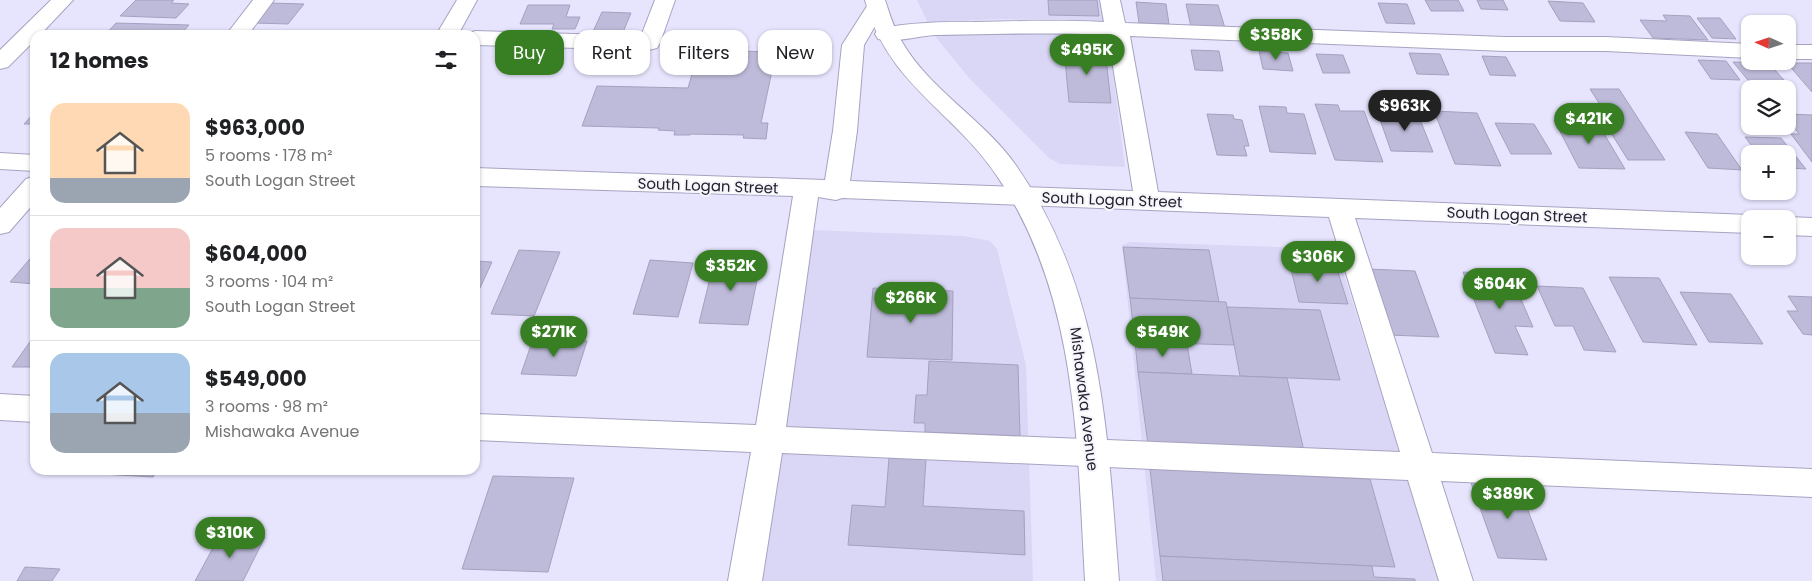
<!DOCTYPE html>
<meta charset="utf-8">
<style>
:root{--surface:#fff;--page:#f2f2f2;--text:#202124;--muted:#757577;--line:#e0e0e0;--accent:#387f23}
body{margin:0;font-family:Poppins,sans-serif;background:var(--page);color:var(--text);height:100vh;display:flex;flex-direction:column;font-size:19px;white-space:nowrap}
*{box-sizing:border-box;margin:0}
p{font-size:16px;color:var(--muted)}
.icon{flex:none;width:28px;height:28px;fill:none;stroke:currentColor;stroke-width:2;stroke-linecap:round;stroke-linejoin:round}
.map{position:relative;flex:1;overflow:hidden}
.drawer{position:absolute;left:30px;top:30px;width:450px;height:445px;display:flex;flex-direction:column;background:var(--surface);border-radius:15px;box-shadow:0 1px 4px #0004}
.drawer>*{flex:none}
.hud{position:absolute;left:495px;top:30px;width:475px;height:45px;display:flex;gap:10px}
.needle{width:32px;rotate:273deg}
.fabs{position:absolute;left:1741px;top:15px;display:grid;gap:10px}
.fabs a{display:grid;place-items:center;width:55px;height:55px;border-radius:10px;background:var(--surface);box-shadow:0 1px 4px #0004;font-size:25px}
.price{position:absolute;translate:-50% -42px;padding:0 11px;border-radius:18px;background:var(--accent);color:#fff;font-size:16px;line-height:32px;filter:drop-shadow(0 1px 2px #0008)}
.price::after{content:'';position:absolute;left:50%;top:30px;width:15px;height:11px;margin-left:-8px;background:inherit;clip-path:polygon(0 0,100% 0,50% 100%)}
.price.on{background:#222;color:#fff}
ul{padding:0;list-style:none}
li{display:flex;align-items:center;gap:15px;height:125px;padding:0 20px}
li+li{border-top:1px solid var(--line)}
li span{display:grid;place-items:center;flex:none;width:140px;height:100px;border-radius:15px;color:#555}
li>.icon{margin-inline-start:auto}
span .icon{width:60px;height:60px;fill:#fffc;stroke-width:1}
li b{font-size:21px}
h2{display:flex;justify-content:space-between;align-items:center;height:60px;padding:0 20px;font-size:21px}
.pill{padding:0 18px;border-radius:15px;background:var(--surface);box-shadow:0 1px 4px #0004;font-size:18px;line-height:45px}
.pill.on{background:var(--accent);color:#fff}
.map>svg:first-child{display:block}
.built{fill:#d9d7f5}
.building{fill:#bdbbd9;stroke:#a4a1bf}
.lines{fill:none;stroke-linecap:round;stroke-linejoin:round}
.minor-casing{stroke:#a6a3c0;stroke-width:2}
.major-casing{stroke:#a6a3c0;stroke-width:2}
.minor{fill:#fff;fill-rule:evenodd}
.major{fill:#fff;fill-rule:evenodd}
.labels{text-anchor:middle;stroke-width:4;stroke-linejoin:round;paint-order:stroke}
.street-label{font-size:15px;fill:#24232f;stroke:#f5f5fb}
</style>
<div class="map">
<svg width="1812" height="581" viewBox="0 0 1812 581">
<rect width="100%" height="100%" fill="#e7e5fe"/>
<g class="built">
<path d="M917 0H1101L1105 22 996 19 928 23Z"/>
<path d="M1012 32 1108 35 1125 167 1060 164 1049 158 969 78 934 35Z"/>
<path d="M810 230 964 236 990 241 997 249 1026 365 1033 581H758Z"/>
<path d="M1130 242 1336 249 1440 581H1156L1122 245Z"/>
</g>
<g class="building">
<path d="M136 0H174L171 3 189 4 176 18 120 16Z"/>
<path d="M1048 0H1097L1099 16 1049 15Z"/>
<path d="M1425 0H1458L1464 11H1431Z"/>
<path d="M1477 0H1503L1508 10 1481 9Z"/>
<path d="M1548 1 1583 3 1595 22 1560 21Z"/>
<path d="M1136 2 1166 4 1169 24 1139 23Z"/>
<path d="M270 3 304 4 288 24 254 23Z"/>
<path d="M1378 3 1407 4 1415 24 1386 23Z"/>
<path d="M1186 4 1218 5 1225 28 1191 27Z"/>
<path d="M528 5H570L566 17H580L575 29H552L554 24H520Z"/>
<path d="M602 12 631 13 621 37 591 36Z"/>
<path d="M1663 15 1690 16 1708 40 1653 38 1640 20 1667 21Z"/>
<path d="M1697 18H1720L1736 39 1712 38Z"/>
<path d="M116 23 189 25 180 35H105Z"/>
<path d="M1064 49 1105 50 1111 103 1069 102Z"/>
<path d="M699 50 776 52 761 123H768L766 139 743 138 744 135 691 134 690 135H674L675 131 658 130 659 128 582 126 597 86 688 88Z"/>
<path d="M1191 50 1219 51 1223 71 1195 70Z"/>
<path d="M1259 51 1288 53 1293 71 1263 69Z"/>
<path d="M1409 53 1440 54 1449 75 1417 74Z"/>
<path d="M1316 54 1343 55 1350 73H1323Z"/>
<path d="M1482 56 1506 57 1516 76 1490 75Z"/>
<path d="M1698 60 1726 61 1740 80 1711 79Z"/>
<path d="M1733 62 1769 63 1789 86 1752 85Z"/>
<path d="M1787 63H1812V92Z"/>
<path d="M1590 89H1619L1665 160H1628L1606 125H1613Z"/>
<path d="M1315 104 1338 105 1340 111H1364L1383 162 1335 160Z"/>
<path d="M1259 106 1286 107 1287 113 1304 114 1316 154 1270 152Z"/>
<path d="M1377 111 1417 112 1433 152 1391 151Z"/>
<path d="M1434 111 1477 113 1501 166 1455 164Z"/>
<path d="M35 112V124H24Z"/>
<path d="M1207 114 1233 115 1234 119 1242 120 1249 146H1244L1247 156 1217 155Z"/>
<path d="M1788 114 1812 115V162L1791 134H1799L1788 119Z"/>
<path d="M1554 120 1597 122 1625 169 1579 168Z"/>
<path d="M1495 123 1534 124 1552 154H1511Z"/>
<path d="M1685 132 1717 134 1742 170 1708 168Z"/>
<path d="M1745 137 1781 138 1806 169 1788 168V154H1758Z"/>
<path d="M1123 247 1209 250 1219 302 1130 298Z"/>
<path d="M519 250 560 252 534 316 491 314Z"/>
<path d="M35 253V284L10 282Z"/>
<path d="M715 258 761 260 748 325 699 323Z"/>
<path d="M650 260 693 263 678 317 633 314Z"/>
<path d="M475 261 492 262 480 288H475Z"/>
<path d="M1289 261 1335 263 1348 304 1299 302Z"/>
<path d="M1368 269 1415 271 1439 337 1389 335Z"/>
<path d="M1463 272 1510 274 1533 327 1515 326 1528 355 1495 353Z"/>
<path d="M1609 277 1659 278 1697 345 1643 342Z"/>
<path d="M1537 286 1583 288 1616 352 1584 350 1573 326H1555Z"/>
<path d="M873 288 953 291 952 360 867 357Z"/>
<path d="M1680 292 1731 294 1763 344 1709 342Z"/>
<path d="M1788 296 1812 297V335L1803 334 1787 311H1798Z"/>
<path d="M1130 298 1226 302 1234 345 1135 342Z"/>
<path d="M1227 307 1320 310 1340 380 1240 376Z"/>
<path d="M32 339H35V367H12Z"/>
<path d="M533 339 587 341 576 376 521 374Z"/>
<path d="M1135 342 1187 344 1192 374 1138 372Z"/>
<path d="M929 361 1018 365 1020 436 925 432V423H914L916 395H927Z"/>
<path d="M1138 372 1287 378 1304 451 1148 444Z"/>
<path d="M889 458 926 459 923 506 1024 511 1025 555 848 545 852 505 885 507Z"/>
<path d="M1150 469 1370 479 1395 567 1160 556Z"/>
<path d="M86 470H158L153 477 84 473Z"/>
<path d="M493 476 574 478 548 572 462 569Z"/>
<path d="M1470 480 1517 482 1547 560 1498 558Z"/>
<path d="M220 535 265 537 243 581H195Z"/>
<path d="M1160 556 1372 566 1374 577 1415 579V581H1163Z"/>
<path d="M25 567 60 569 52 581H17Z"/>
</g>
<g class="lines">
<g class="minor-casing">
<g id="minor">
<path d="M51 0H73L40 35H35V40L8 67 0 69V50Z"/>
<path d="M253 0H274L248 35H226Z"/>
<path d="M457 0H477L458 35H436Z"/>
<path d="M655 0H675L660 43 657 48 649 50 475 45V35H466L475 31 641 36Z"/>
<path d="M1100 0H1120L1125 23 1505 37H1606L1750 44V58L1606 51H1505L1130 36 1158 192 1750 215 1759 217 1760 219H1750V233L1355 218 1432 453 1812 469V497L1441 481 1473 581H1439L1408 480 782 453 762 581H728L751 452 475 440V414L756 425 793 196 475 186V168L825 180 833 131 842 45 869 3 876 1 883 3 886 7 864 45 857 131 850 181 1133 191 1108 35C1051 32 993 34 935 35 917 36 896 43 878 39L875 34 878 29C909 22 942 22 974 22 1017 21 1060 20 1104 22ZM818 197 836 200 842 198 1329 217 1400 452 786 427Z"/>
<rect x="1788" y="45" width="24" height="14"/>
<path d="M0 153 35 155V171L0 169Z"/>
<path d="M35 176V202L9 232 0 234V208L26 179Z"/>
<path d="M1788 217 1812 218V236L1788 235V219H1781Z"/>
<path d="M0 394 35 396V422L0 420Z"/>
</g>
</g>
<g class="major-casing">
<path id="major" d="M865 0H885C890 15 894 29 902 42 930 90 983 119 1015 164 1104 291 1107 433 1119 581H1085C1077 443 1078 295 997 176 953 110 887 84 865 0Z"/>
</g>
<use href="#minor" class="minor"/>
<use href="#major" class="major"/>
</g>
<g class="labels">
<g class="street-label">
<text transform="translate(708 186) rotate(2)" y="5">South Logan Street</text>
<text transform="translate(1112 200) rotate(2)" y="5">South Logan Street</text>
<text transform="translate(1517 215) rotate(2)" y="5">South Logan Street</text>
<text transform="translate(1084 399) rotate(83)" y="5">Mishawaka Avenue</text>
</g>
</g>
</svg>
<div class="fabs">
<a><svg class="needle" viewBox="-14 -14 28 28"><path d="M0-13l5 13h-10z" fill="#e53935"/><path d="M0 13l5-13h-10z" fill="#757577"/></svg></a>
<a><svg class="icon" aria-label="layers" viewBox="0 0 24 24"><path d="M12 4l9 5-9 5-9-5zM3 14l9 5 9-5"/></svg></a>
<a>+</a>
<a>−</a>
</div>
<b class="price" style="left:1276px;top:61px">$358K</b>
<b class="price" style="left:1087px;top:76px">$495K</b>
<b class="price on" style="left:1405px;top:132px">$963K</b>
<b class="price" style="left:1589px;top:145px">$421K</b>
<b class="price" style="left:1318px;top:283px">$306K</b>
<b class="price" style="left:731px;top:292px">$352K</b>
<b class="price" style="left:1500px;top:310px">$604K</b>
<b class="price" style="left:911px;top:324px">$266K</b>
<b class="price" style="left:554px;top:358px">$271K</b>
<b class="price" style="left:1163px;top:358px">$549K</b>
<b class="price" style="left:1508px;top:520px">$389K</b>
<b class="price" style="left:230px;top:559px">$310K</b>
<div class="hud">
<a class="pill on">Buy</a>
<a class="pill">Rent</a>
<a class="pill">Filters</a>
<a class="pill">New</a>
</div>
<section class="drawer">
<h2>12 homes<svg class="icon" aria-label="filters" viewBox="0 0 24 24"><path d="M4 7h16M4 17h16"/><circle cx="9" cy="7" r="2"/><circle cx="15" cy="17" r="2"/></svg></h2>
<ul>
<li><span style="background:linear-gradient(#ffd9b3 75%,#9aa5b1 0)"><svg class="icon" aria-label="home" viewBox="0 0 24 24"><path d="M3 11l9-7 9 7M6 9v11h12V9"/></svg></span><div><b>$963,000</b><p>5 rooms · 178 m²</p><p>South Logan Street</p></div></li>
<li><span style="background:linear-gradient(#f6c9c9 60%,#7fa58c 0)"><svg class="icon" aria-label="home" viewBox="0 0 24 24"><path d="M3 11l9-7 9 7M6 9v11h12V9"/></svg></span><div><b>$604,000</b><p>3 rooms · 104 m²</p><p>South Logan Street</p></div></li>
<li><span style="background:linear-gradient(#a9c7e8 60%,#9aa5b1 0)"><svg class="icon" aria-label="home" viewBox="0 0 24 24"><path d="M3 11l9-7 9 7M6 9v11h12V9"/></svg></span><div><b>$549,000</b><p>3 rooms · 98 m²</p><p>Mishawaka Avenue</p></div></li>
</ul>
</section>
</div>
